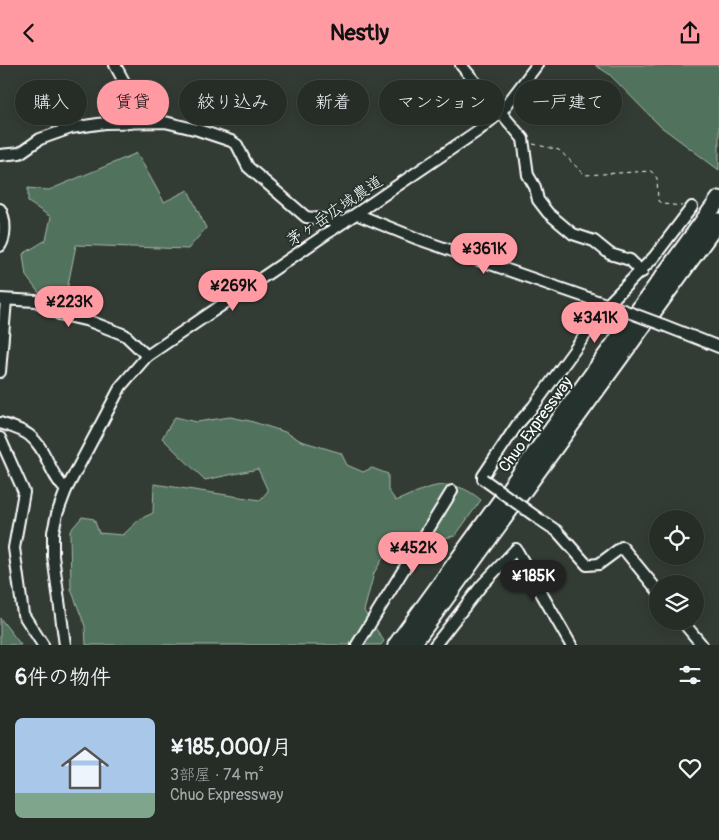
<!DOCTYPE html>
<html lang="ja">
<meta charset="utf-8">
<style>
:root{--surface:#262d27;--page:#323933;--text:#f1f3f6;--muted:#a4a8a7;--line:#424944;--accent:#ff9aa2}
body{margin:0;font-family:Pangolin,"Klee One",sans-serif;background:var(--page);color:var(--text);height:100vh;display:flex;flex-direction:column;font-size:19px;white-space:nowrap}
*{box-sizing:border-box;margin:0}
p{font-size:16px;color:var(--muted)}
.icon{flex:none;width:28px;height:28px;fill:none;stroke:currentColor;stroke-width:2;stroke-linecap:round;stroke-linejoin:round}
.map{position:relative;height:580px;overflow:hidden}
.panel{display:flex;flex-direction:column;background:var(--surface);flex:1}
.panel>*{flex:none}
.banner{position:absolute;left:15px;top:15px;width:690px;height:45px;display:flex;gap:10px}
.tools{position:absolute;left:649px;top:445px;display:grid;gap:10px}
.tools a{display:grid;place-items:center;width:55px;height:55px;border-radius:50%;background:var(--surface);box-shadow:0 2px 12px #0003,0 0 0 1px var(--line);font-size:25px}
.price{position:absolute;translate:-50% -42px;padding:0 11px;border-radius:18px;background:var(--accent);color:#111;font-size:16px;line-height:32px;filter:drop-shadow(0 1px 2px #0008)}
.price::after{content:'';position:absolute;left:50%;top:30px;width:15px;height:11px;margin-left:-8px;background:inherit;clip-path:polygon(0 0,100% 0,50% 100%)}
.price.on{background:#222;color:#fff}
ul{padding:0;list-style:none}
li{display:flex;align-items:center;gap:15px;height:125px;padding:0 15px}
li span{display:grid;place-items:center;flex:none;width:140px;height:100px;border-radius:8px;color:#555}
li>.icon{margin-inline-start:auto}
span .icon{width:60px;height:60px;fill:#fffc;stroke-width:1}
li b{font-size:21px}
h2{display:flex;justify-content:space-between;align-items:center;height:60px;padding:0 15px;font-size:21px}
.tag{padding:0 18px;border-radius:22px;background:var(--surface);box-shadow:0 2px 12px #0003,0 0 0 1px var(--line);font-size:18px;line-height:45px}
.tag.on{background:var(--accent);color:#111}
header{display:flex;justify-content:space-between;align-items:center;height:65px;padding:0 15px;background:var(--accent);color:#111;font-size:22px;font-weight:700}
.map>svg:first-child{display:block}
.green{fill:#51725c;stroke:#a8b8ae}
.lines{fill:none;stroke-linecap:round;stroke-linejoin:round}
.minor-casing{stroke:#fff;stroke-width:14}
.highway-casing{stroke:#fff;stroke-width:19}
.path{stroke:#fff;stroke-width:1;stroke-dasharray:4 4;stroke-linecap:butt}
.minor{stroke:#26332d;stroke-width:10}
.highway{stroke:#26332d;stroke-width:15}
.minor-bridge-casing{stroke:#fff;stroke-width:14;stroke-linecap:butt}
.minor-bridge{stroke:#26332d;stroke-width:10}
.labels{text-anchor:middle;stroke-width:4;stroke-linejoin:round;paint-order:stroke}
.street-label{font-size:16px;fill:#fff;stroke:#26332d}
</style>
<header><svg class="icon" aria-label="back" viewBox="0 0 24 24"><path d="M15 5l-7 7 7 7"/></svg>Nestly<svg class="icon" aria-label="share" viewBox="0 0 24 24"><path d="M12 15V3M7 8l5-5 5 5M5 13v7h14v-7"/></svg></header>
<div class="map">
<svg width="719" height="580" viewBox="0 0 719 580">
<rect width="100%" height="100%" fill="#333c34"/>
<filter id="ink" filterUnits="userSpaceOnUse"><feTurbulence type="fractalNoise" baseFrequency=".02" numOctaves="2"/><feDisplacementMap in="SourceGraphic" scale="10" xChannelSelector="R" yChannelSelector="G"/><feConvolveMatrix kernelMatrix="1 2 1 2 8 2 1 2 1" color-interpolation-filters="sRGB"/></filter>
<g filter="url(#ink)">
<g class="green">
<path d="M595 0H719V105L660 61 609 9Z"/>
<path d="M137 88 164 137 188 125 206 163 188 184 76 180 67 225 39 228 26 211 23 189 46 175 51 152 28 137V123L49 125Z"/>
<path d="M175 352 197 357 230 352 250 356 285 367 301 376 341 388 347 400 363 407 372 403 388 409V425L396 436C429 422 450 409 481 435L455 471 438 474 394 475 374 508 364 546 384 576 381 580H86L85 561 71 524 70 466 82 452 94 454 99 468 123 470 140 454 153 448 154 419 260 435 268 426 258 404 205 415 162 373Z"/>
<path d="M0 553 21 580H0Z"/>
</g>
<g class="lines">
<g class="minor-casing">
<g id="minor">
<path d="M115 0 128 24 130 58"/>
<path d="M461 0 523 74 528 110 535 122 538 135 548 148 573 169 594 176 610 189 630 195 642 207"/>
<path d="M0 90 20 88 40 74 71 63 105 58 165 57 198 65 231 76 237 80 248 102 306 152 344 157"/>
<path d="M0 144C6 154 6 172 0 181"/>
<path d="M356 149 418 174 623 245"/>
<path d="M0 234 36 236 59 249 89 256 125 270 147 291"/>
<path d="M663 260 719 282"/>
<path d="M0 307 6 235"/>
<path d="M0 358C9 361 21 364 29 370 47 384 49 409 66 425"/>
<path d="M0 373 24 427 14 483 23 549 43 580"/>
<path d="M483 414V411L517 360 533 342 607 240 654 192 692 142"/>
<path d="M539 454 557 466 587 500 599 499 622 482 658 526"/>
<path d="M682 556 702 580"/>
<path d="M65 580 53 491V467L57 449 66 425 121 321 147 291 479 65 501 47 537 0"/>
<path d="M357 580 452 426"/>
<path d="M435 580 481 521 516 484 571 580"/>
</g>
</g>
<g class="highway-casing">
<g id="highway">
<path d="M396 580 719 134"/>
<path d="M412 580 719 156"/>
</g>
</g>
<path class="path" d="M533 79 559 85 585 110 651 106 657 113 658 136 663 139 682 141"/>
<use href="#minor" class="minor"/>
<use href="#highway" class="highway"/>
<g class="minor-bridge-casing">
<g id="minor-bridge">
<path d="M623 245 663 260"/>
<path d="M483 414 539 454"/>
</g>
</g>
<use href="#minor-bridge" class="minor-bridge"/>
</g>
</g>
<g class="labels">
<g class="street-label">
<text transform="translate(334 145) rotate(-34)" y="6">茅ヶ岳広域農道</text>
<text transform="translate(535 359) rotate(-54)" y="6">Chuo Expressway</text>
</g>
</g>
</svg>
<div class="tools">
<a><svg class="icon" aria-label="locate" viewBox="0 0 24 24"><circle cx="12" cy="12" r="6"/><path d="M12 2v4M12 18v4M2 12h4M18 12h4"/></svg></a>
<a><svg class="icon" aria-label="layers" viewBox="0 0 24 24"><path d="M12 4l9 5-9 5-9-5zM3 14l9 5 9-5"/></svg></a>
</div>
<b class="price" style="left:484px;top:210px">¥361K</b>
<b class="price" style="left:233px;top:247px">¥269K</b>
<b class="price" style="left:69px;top:263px">¥223K</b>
<b class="price" style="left:595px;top:279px">¥341K</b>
<b class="price" style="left:413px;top:509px">¥452K</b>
<b class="price on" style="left:533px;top:537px">¥185K</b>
<div class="banner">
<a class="tag">購入</a>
<a class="tag on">賃貸</a>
<a class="tag">絞り込み</a>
<a class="tag">新着</a>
<a class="tag">マンション</a>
<a class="tag">一戸建て</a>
</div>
</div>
<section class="panel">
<h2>6件の物件<svg class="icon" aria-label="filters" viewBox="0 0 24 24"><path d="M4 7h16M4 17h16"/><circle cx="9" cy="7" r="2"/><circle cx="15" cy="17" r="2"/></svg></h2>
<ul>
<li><span style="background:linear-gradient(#a9c7e8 75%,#7fa58c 0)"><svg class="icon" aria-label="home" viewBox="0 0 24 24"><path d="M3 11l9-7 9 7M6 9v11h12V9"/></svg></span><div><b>¥185,000/月</b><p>3部屋 · 74 m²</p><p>Chuo Expressway</p></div><svg class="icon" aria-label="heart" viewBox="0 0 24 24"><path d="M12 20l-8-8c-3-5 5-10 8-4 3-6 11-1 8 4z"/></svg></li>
</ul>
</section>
